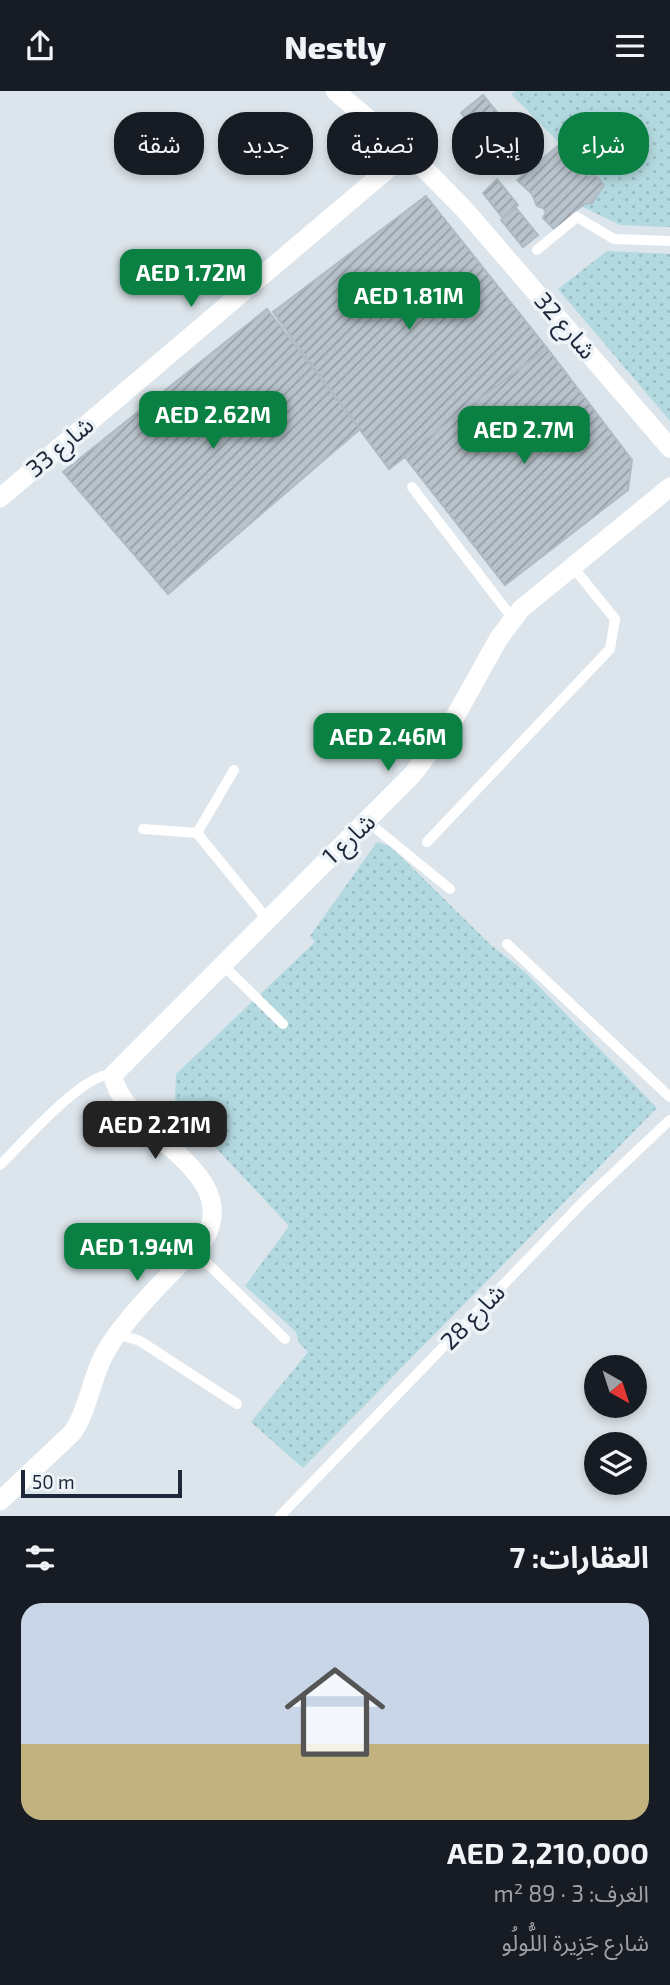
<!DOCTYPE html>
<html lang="ar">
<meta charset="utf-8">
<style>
:root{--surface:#171b24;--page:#20242c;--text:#f1f3f6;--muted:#9ea1a6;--line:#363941;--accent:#0b8043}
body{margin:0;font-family:"Exo 2","Noto Sans Arabic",sans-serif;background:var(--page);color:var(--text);direction:rtl;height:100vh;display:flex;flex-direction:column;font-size:26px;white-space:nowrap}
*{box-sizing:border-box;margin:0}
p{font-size:23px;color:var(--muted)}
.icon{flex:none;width:38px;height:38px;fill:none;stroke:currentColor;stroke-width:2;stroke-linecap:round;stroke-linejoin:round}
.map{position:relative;height:1425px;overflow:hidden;direction:ltr}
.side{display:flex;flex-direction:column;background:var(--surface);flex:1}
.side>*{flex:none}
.guide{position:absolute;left:21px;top:21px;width:628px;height:63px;direction:rtl;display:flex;gap:14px}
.needle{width:46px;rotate:141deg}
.buttons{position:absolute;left:584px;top:1264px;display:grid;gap:14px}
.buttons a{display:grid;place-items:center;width:63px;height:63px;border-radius:50%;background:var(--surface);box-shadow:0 4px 10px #0003;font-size:35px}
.scale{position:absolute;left:21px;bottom:18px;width:161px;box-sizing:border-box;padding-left:7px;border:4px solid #1d293b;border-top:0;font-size:19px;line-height:24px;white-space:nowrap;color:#1d293b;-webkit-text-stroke:5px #edf3f7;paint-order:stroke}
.price{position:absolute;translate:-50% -60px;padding:0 16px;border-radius:14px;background:var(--accent);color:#fff;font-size:23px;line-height:46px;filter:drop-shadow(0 2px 4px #0008)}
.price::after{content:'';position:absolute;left:50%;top:42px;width:21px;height:16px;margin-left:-10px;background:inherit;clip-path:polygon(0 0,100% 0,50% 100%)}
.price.current{background:#222;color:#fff}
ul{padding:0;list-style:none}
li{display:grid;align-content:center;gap:14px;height:371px;padding:0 21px}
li+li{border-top:2px solid var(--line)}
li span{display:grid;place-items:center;height:217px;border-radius:21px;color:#555}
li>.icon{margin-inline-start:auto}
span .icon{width:126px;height:126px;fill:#fffc;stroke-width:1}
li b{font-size:30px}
h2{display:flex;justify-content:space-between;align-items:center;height:84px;padding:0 21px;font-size:30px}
.chip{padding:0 24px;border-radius:28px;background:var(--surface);box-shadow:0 4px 10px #0003;font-size:24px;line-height:63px}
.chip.current{background:var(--accent);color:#fff}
header{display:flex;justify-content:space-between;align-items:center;height:91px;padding:0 21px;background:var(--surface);font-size:32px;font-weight:800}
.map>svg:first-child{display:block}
.park{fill:url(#park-dots)}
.building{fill:url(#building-hatch);stroke:#aebbc5;stroke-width:2}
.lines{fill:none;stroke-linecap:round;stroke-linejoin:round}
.lane{stroke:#fff;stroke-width:10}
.street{stroke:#fff;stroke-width:19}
.labels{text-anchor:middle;stroke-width:7;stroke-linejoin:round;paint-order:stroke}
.street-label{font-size:24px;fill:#1d293b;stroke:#edf3f7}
</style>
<header><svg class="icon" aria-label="menu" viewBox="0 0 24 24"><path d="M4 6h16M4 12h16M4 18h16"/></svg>Nestly<svg class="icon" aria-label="share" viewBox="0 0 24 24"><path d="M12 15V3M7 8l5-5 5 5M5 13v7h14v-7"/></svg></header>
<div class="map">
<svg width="670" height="1425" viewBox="0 0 670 1425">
<defs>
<pattern id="park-dots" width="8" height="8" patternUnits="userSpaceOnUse" patternTransform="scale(1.75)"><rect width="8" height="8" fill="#b2d9df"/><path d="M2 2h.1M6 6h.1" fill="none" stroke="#99bac0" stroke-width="1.8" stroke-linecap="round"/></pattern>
<pattern id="building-hatch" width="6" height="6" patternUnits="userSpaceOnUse" patternTransform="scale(1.75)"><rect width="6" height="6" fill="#b8c3cb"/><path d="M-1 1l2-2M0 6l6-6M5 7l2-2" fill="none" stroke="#959ea6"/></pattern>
</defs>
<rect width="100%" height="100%" fill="#dce5eb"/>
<g class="park">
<path d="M516 0H670V136L620 134 581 115 592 111 604 94 594 83 588 88 587 80 511 3Z"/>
<path d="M607 160 670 163V330L558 198Z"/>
<path d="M377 751 390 755 491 854 525 881 657 1017 303 1377 251 1331 308 1261 299 1252 296 1241 245 1195 289 1135 175 1013 176 983 315 851 310 845Z"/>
</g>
<g class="building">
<path d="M483 4 510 37 489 55 461 22Z"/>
<path d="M559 54 577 69 587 80 588 88 594 82 604 94 592 112 585 113 572 122 571 128 554 138 543 127 546 121 543 117 537 115 532 103 517 89Z"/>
<path d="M497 88 518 114 502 126 483 102Z"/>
<path d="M426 105 547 257 389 378 273 221Z"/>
<path d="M516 117 538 144 523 156 501 129Z"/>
<path d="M267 218 360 338 168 503 63 381Z"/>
<path d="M547 257 632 369 628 399 505 494 404 365Z"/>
</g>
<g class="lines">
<g class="lane">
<path d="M537 159 577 126 614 148 670 150"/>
<path d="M412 396 513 528"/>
<path d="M368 731 450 798"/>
<path d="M143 738 197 742 267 828"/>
<path d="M197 742 234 679"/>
<path d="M427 751 610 558 615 528 573 476"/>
<path d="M507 853 670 1006"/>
<path d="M222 873 283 933"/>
<path d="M0 1074C21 1054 85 979 113 984"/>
<path d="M189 1168 195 1165 208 1173 285 1248"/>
<path d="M118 1243 140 1250 237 1313"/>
<path d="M280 1425 584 1110 670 1029"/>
</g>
<g class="street">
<path d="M335 0 408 61 464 118 670 357"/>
<path d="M0 407 408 61"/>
<path d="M0 1410 73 1341C89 1317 91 1287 105 1262 123 1228 176 1177 204 1149 245 1079 123 1044 113 984L412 684 451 633 499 547 521 518 670 396"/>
</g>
</g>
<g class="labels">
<g class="street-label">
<text transform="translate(565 235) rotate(49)" y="8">شارع 32</text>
<text transform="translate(60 356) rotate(-40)" y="8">شارع 33</text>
<text transform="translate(349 748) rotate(-43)" y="8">شارع 1</text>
<text transform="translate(473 1226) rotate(-46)" y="8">شارع 28</text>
</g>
</g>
</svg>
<div class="buttons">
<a><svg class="needle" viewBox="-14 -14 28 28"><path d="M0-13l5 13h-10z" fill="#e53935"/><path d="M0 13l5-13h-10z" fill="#9ea1a6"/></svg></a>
<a><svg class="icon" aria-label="layers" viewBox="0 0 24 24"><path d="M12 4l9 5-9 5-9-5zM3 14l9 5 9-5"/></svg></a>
</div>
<div class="scale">50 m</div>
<b class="price" style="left:191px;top:218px">AED 1.72M</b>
<b class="price" style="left:409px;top:241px">AED 1.81M</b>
<b class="price" style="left:213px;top:360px">AED 2.62M</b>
<b class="price" style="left:524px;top:375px">AED 2.7M</b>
<b class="price" style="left:388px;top:682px">AED 2.46M</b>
<b class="price current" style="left:155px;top:1070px">AED 2.21M</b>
<b class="price" style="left:137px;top:1192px">AED 1.94M</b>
<div class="guide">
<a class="chip current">شراء</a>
<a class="chip">إيجار</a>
<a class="chip">تصفية</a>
<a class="chip">جديد</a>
<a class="chip">شقة</a>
</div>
</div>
<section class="side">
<h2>العقارات: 7<svg class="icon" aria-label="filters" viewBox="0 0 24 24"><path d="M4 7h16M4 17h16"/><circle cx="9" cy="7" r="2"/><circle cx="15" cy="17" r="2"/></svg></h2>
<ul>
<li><span style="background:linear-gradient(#c9d6e8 65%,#c2b280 0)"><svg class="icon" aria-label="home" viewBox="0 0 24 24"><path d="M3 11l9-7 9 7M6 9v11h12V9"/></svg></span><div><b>AED 2,210,000</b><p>الغرف: 3 · 89 m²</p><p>شارع جَزِيرة اللُّولُو</p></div></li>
</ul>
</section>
